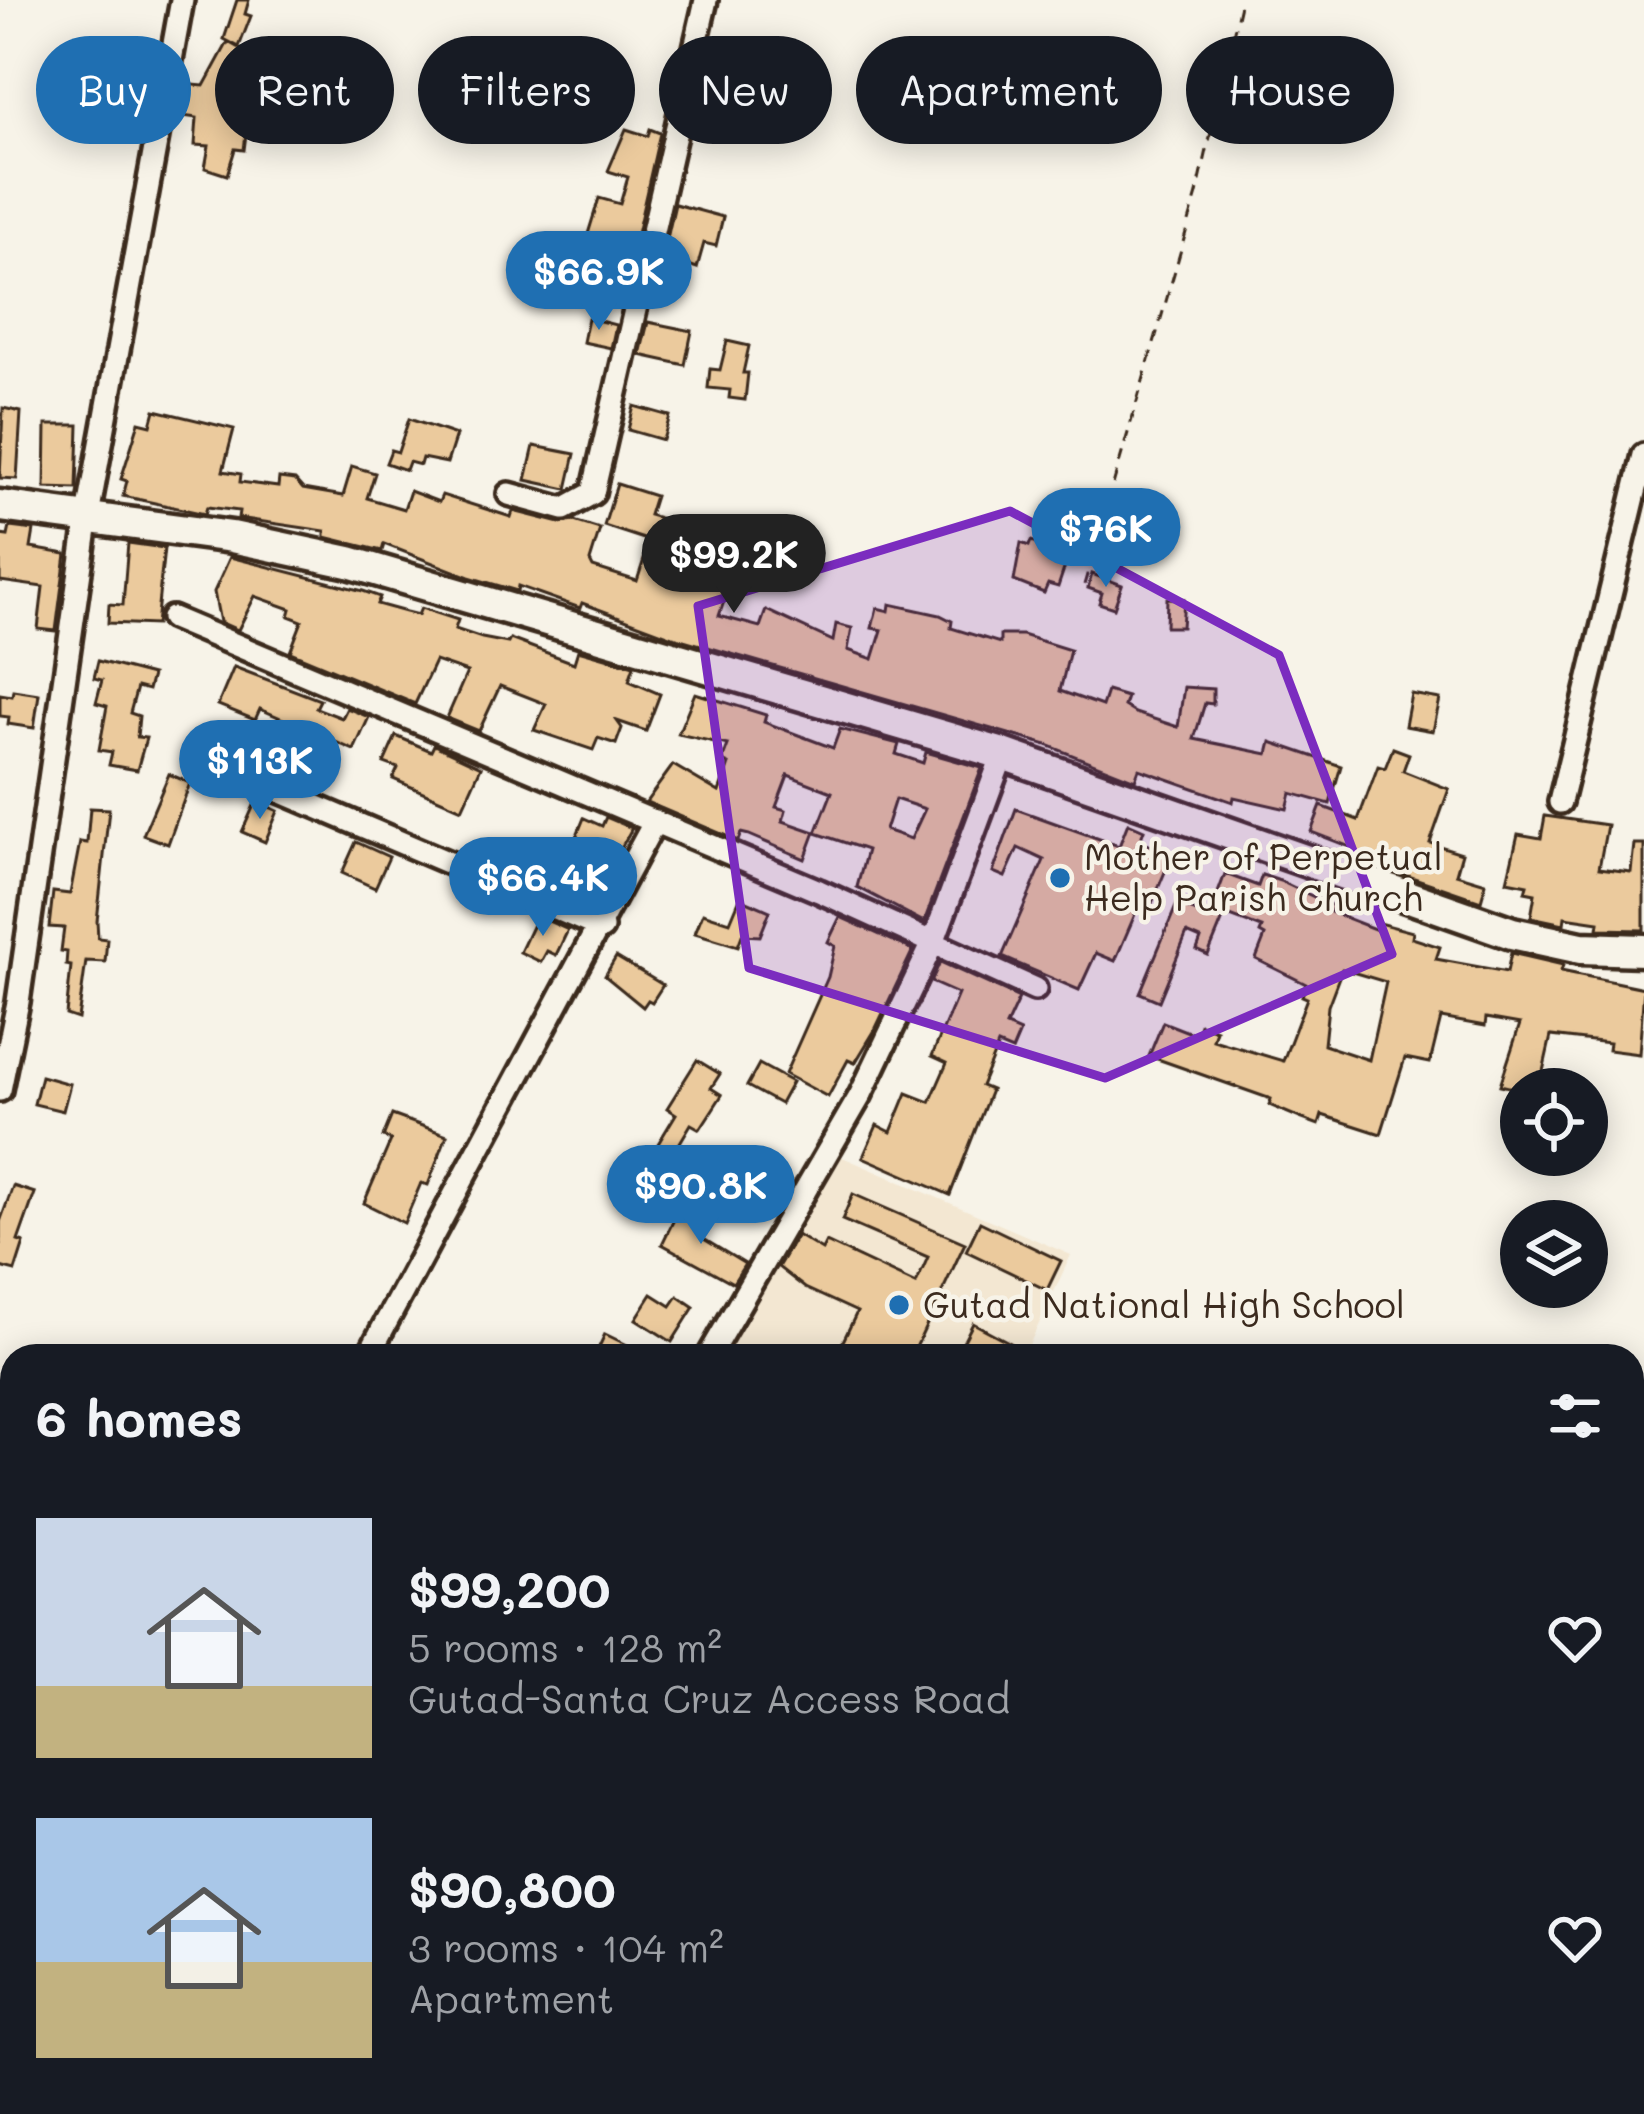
<!DOCTYPE html>
<meta charset="utf-8">
<style>
:root{--surface:#171b24;--page:#242831;--text:#f1f3f6;--muted:#9ea1a6;--accent:#1f6fb2}
body{margin:0;font-family:Mali,sans-serif;background:var(--page);color:var(--text);height:100vh;display:flex;flex-direction:column;font-size:45px;white-space:nowrap}
*{box-sizing:border-box;margin:0}
p{font-size:39px;color:var(--muted)}
.icon{flex:none;width:66px;height:66px;fill:none;stroke:currentColor;stroke-width:2;stroke-linecap:round;stroke-linejoin:round}
.map{position:relative;flex:1;overflow:hidden}
.details{position:absolute;left:0px;top:1344px;width:1644px;height:771px;display:flex;flex-direction:column;background:var(--surface);border-radius:36px 36px 0 0;box-shadow:0 6px 30px #0003}
.details>*{flex:none}
.guide{position:absolute;left:36px;top:36px;width:1572px;height:108px;display:flex;gap:24px}
.buttons{position:absolute;left:1500px;top:1068px;display:grid;gap:24px}
.buttons a{display:grid;place-items:center;width:108px;height:108px;border-radius:50%;background:var(--surface);box-shadow:0 6px 30px #0003;font-size:60px}
.price{position:absolute;translate:-50% -102px;padding:0 27px;border-radius:42px;background:var(--accent);color:#fff;font-size:39px;line-height:78px;filter:drop-shadow(0 3px 6px #0008)}
.price::after{content:'';position:absolute;left:50%;top:72px;width:36px;height:27px;margin-left:-18px;background:inherit;clip-path:polygon(0 0,100% 0,50% 100%)}
.price.current{background:#222;color:#fff}
ul{padding:0;list-style:none}
li{display:flex;align-items:center;gap:36px;height:300px;padding:0 36px}
li span{display:grid;place-items:center;flex:none;width:336px;height:240px;border-radius:0px;color:#555}
li>.icon{margin-inline-start:auto}
span .icon{width:144px;height:144px;fill:#fffc;stroke-width:1}
li b{font-size:51px}
h2{display:flex;justify-content:space-between;align-items:center;height:144px;padding:0 36px;font-size:51px}
.tag{padding:0 42px;border-radius:54px;background:var(--surface);box-shadow:0 6px 30px #0003;font-size:42px;line-height:108px}
.tag.current{background:var(--accent);color:#fff}
.map>svg:first-child{display:block}
.built{fill:#f3e7d2}
.building{fill:#ebca9d;stroke:#3b2a1e;stroke-width:3;fill-rule:evenodd}
.lines{fill:none;stroke-linecap:round;stroke-linejoin:round}
.street-casing{stroke:#3b2a1e;stroke-width:30}
.secondary-casing{stroke:#3b2a1e;stroke-width:39}
.path{stroke:#3b2a1e;stroke-width:3;stroke-dasharray:12 9;stroke-linecap:butt}
.street{stroke:#f7f3e8;stroke-width:21}
.secondary{stroke:#f7f3e8;stroke-width:30}
.marked{fill:#7b2cbf;fill-opacity:0.2;stroke:#7b2cbf;stroke-width:9;stroke-linejoin:round}
.poi-dot{fill:#1f6fb2;stroke:#f7f3e8;stroke-width:4.5}
.labels{text-anchor:middle;stroke-width:9;stroke-linejoin:round;paint-order:stroke}
.poi-label{font-size:36px;fill:#3b2a1e;stroke:#f7f3e8;text-anchor:start}
</style>
<div class="map">
<svg width="1644" height="2114" viewBox="0 0 1644 2114">
<rect width="100%" height="100%" fill="#f7f3e8"/>
<filter id="ink" filterUnits="userSpaceOnUse"><feTurbulence type="fractalNoise" baseFrequency=".00833" numOctaves="2"/><feDisplacementMap in="SourceGraphic" scale="24" xChannelSelector="R" yChannelSelector="G"/><feConvolveMatrix kernelMatrix="1 2 1 2 8 2 1 2 1" color-interpolation-filters="sRGB"/></filter>
<g filter="url(#ink)">
<path class="built" d="M840 1156 1071 1255 1024 1356H719Z"/>
<g class="building">
<path d="M237 0H249L245 14 251 16 239 47 224 39Z"/>
<path d="M228 42 246 52 240 63 258 72 243 101 250 102 244 150 235 149 227 175 205 168 209 146 195 145 197 118 176 115 182 84 204 86Z"/>
<path d="M100 94 133 102 126 128 93 120Z"/>
<path d="M626 129 648 136 650 129 660 133 634 247 588 234 599 198 620 204 628 177 608 171Z"/>
<path d="M675 204 723 217 716 246 704 243 697 268 663 256Z"/>
<path d="M588 318 616 325 611 348 583 342Z"/>
<path d="M648 322 692 331 685 365 640 355Z"/>
<path d="M727 341 749 346 743 373H748L745 400 729 398 730 390 708 388 710 369 720 370Z"/>
<path d="M634 406 670 416 663 440 628 430Z"/>
<path d="M3 408 21 412 17 479 0 478Z"/>
<path d="M155 410 234 429 223 471 241 474 240 482 278 487 279 478 295 480 303 489 343 496 352 466 375 473 367 498 404 509 410 491 439 502 442 495 511 517 513 511 560 523 574 521 600 529 590 561 593 567 637 581 650 541 604 526 617 484 655 496 649 515 663 519 658 534 689 544 687 552 736 566 719 616 760 627 766 610 833 641 836 624 852 628 848 650 873 659 882 630 872 628 877 608 889 611 890 604 940 615 952 621 951 628 1000 643V635H1022L1070 650 1060 691 1102 706 1107 691 1127 697 1124 706 1135 713 1178 727 1184 687 1213 689V704L1205 703 1194 739 1268 754 1271 742 1341 766 1330 804 1291 793 1287 809 1234 797 1233 802 1139 769 1135 780 1047 745 673 637 582 603 580 608 518 586 517 591 469 577 384 544 382 551 325 537V531L238 518 239 511 207 507 205 514 123 496 127 481 121 479 139 422 151 425Z"/>
<path d="M409 419 456 435 447 463 422 458 420 465 409 462 406 470 386 463 391 450 398 452Z"/>
<path d="M46 425H79L77 489 45 488Z"/>
<path d="M534 446 575 454 567 489 526 480Z"/>
<path d="M10 527 34 530 31 548 66 554 56 631 38 629 43 587 0 581V535L8 536Z"/>
<path d="M1031 541 1069 554 1058 587 1048 584 1044 593 1014 581 1021 543 1029 546Z"/>
<path d="M128 543 164 548 156 625 108 623 109 604 123 605Z"/>
<path d="M230 557 363 591 380 597 377 604 406 612 418 615 421 608 458 620 455 629 482 638 508 643 510 639 574 663 578 650 634 666 629 681 660 694 646 731 617 721 622 728 616 744 598 738 593 750 534 730 546 704 500 686 479 731 447 718 467 672 435 661 415 704 290 652 302 621 289 616 291 609 255 596 238 630 220 622 214 592Z"/>
<path d="M1092 574 1122 585 1114 608 1099 603 1102 593 1088 588Z"/>
<path d="M1167 598 1184 599 1182 627H1166Z"/>
<path d="M98 661 152 675 148 690 137 687 130 713 139 716 137 737 146 738 137 770 109 765 112 752 99 750 107 706 96 703 102 680 94 678Z"/>
<path d="M234 667 320 700 316 708 342 718 347 708 369 717 354 750 260 709 255 720 218 705Z"/>
<path d="M13 690 39 694 34 728 8 724 9 717 0 716V694L12 696Z"/>
<path d="M695 693 766 715 764 722 833 748 840 729 899 744 896 754 923 763 926 752 982 768 924 922 857 887 867 850 816 833 832 792 788 775 776 807 786 810 783 821 815 832 805 859 749 835 741 833 738 841 646 802 673 765 719 792 729 764 722 761 728 745 678 734ZM895 799 925 809 911 839 885 830Z"/>
<path d="M1411 694 1440 699 1433 731 1405 726Z"/>
<path d="M396 736 431 751 434 745 481 767 462 809 393 779 398 768 384 763Z"/>
<path d="M1393 748 1409 754 1403 771 1449 789 1430 843 1462 853 1456 874 1486 883 1481 901 1350 856 1353 848 1311 832 1321 806 1358 820 1378 766 1385 768Z"/>
<path d="M169 774 190 783 168 844 143 835Z"/>
<path d="M256 801 278 811 265 842 242 832Z"/>
<path d="M90 808 109 809 97 921 98 938 107 939 105 962 86 961 78 1019 66 1015 71 966 66 965 67 952 61 951 64 928 49 927 53 892 70 894 80 842 87 843Z"/>
<path d="M1016 809 1119 846 1128 823 1144 830 1140 841 1172 855 1152 903 1142 898 1115 961 1096 953 1079 990 1002 957 1044 860 1018 848 1005 877 993 872Z"/>
<path d="M1545 816 1607 825 1599 868 1631 872 1634 844H1644V930L1598 929 1599 922 1565 917 1564 924 1531 917 1535 894 1525 892 1527 885 1507 881 1518 834 1541 838Z"/>
<path d="M606 817 632 828 615 859 573 845 584 818 602 826Z"/>
<path d="M356 842 389 857 375 888 342 873Z"/>
<path d="M1225 874 1258 886 1262 875 1280 881 1333 906 1331 912 1377 930 1379 923 1413 932 1412 938 1440 947 1436 959 1507 972 1511 953 1563 965 1561 971 1644 988 1639 1054 1608 1050 1609 1043 1551 1036 1539 1089H1517L1500 1085 1520 1024 1486 1018 1485 1026 1441 1018 1430 1063 1405 1058 1381 1134 1322 1115 1319 1125 1300 1118 1269 1105 1271 1099 1149 1056 1163 1022 1196 1035 1200 1024 1216 1030 1213 1040 1283 1061 1307 998 1302 996 1306 984 1256 959 1265 936 1260 933 1262 928 1225 914 1208 955 1197 950 1201 939 1187 933 1159 1001 1140 993 1177 904 1209 917ZM1342 969 1386 982 1369 1060 1324 1045 1328 1006Z"/>
<path d="M740 898 770 911 760 936 742 935 738 946 695 933 703 913 730 922Z"/>
<path d="M537 916 568 930 556 955 547 951 541 962 520 952Z"/>
<path d="M840 917 913 950 875 1030 855 1063 848 1060 828 1097 785 1074 828 977 835 946 828 942Z"/>
<path d="M616 957 663 985 652 1002 648 1000 643 1007 605 976Z"/>
<path d="M940 962 1019 998 1006 1026 1020 1032 1012 1051 998 1045 981 1086 991 1090 950 1195 863 1157 877 1125 891 1132 907 1093 930 1102 947 1063 932 1056 958 994 931 982Z"/>
<path d="M697 1060 720 1074 711 1088 722 1095 700 1129 691 1124 669 1161 653 1152 676 1114 667 1108Z"/>
<path d="M759 1064 792 1082 780 1104 747 1086Z"/>
<path d="M41 1076 70 1084 63 1111 34 1104Z"/>
<path d="M392 1115 447 1135 428 1185 421 1183 404 1223 364 1203 391 1140 383 1137Z"/>
<path d="M13 1186 35 1193 18 1241 24 1243 15 1271 0 1267V1222Z"/>
<path d="M853 1194 965 1243 912 1356H836L857 1312 805 1288 778 1267 797 1235 822 1250 826 1242 916 1284 928 1257 842 1220Z"/>
<path d="M678 1211 708 1225 702 1238 745 1264 733 1283 662 1244Z"/>
<path d="M980 1222 1061 1261 1047 1290 966 1251Z"/>
<path d="M652 1294 671 1306 678 1296 694 1307 672 1342 636 1319Z"/>
<path d="M973 1323 1035 1356H956Z"/>
<path d="M605 1334 650 1356H612L598 1349Z"/>
</g>
<g class="lines">
<g class="street-casing">
<g id="street">
<path d="M509 494 564 509 593 493 706 0"/>
<path d="M172 618 819 891 1035 989"/>
<path d="M214 763 602 928"/>
<path d="M1560 802 1644 455"/>
<path d="M0 1090 18 1002 88 515 182 0"/>
<path d="M368 1356 655 821"/>
<path d="M709 1356 860 1096 932 945 1003 754"/>
<path d="M1632 1741H1644"/>
<path d="M0 1846 12 1845"/>
<path d="M1012 2103 1024 2114"/>
<path d="M195 2114 204 2103"/>
<path d="M1298 2114 1302 2103"/>
</g>
</g>
<g class="secondary-casing">
<path id="secondary" d="M0 506 232 537 349 562 1003 754 1512 933 1581 948 1644 950"/>
</g>
<g class="path">
<path d="M1084 585 1197 194 1241 0"/>
<path d="M635 2103 647 2114"/>
</g>
<use href="#street" class="street"/>
<use href="#secondary" class="secondary"/>
</g>
</g>
<path class="marked" d="M1010 511 1279 655 1392 954 1105 1078 749 968 698 606Z"/>
<g class="poi-dot">
<circle cx="1060" cy="878" r="12"/>
<circle cx="899" cy="1305" r="12"/>
</g>
<g class="labels">
<g class="poi-label">
<text x="1084" y="870">Mother of Perpetual<tspan x="1084" dy="41">Help Parish Church</tspan></text>
<text x="923" y="1318">Gutad National High School</text>
</g>
</g>
</svg>
<div class="buttons">
<a><svg class="icon" aria-label="locate" viewBox="0 0 24 24"><circle cx="12" cy="12" r="6"/><path d="M12 2v4M12 18v4M2 12h4M18 12h4"/></svg></a>
<a><svg class="icon" aria-label="layers" viewBox="0 0 24 24"><path d="M12 4l9 5-9 5-9-5zM3 14l9 5 9-5"/></svg></a>
</div>
<b class="price" style="left:599px;top:333px">$66.9K</b>
<b class="price" style="left:1106px;top:590px">$76K</b>
<b class="price current" style="left:734px;top:616px">$99.2K</b>
<b class="price" style="left:260px;top:822px">$113K</b>
<b class="price" style="left:543px;top:939px">$66.4K</b>
<b class="price" style="left:701px;top:1247px">$90.8K</b>
<div class="guide">
<a class="tag current">Buy</a>
<a class="tag">Rent</a>
<a class="tag">Filters</a>
<a class="tag">New</a>
<a class="tag">Apartment</a>
<a class="tag">House</a>
</div>
<section class="details">
<h2>6 homes<svg class="icon" aria-label="filters" viewBox="0 0 24 24"><path d="M4 7h16M4 17h16"/><circle cx="9" cy="7" r="2"/><circle cx="15" cy="17" r="2"/></svg></h2>
<ul>
<li><span style="background:linear-gradient(#c9d6e8 70%,#c2b280 0)"><svg class="icon" aria-label="home" viewBox="0 0 24 24"><path d="M3 11l9-7 9 7M6 9v11h12V9"/></svg></span><div><b>$99,200</b><p>5 rooms · 128 m²</p><p>Gutad-Santa Cruz Access Road</p></div><svg class="icon" aria-label="heart" viewBox="0 0 24 24"><path d="M12 20l-8-8c-3-5 5-10 8-4 3-6 11-1 8 4z"/></svg></li>
<li><span style="background:linear-gradient(#a9c7e8 60%,#c2b280 0)"><svg class="icon" aria-label="home" viewBox="0 0 24 24"><path d="M3 11l9-7 9 7M6 9v11h12V9"/></svg></span><div><b>$90,800</b><p>3 rooms · 104 m²</p><p>Apartment</p></div><svg class="icon" aria-label="heart" viewBox="0 0 24 24"><path d="M12 20l-8-8c-3-5 5-10 8-4 3-6 11-1 8 4z"/></svg></li>
</ul>
</section>
</div>
